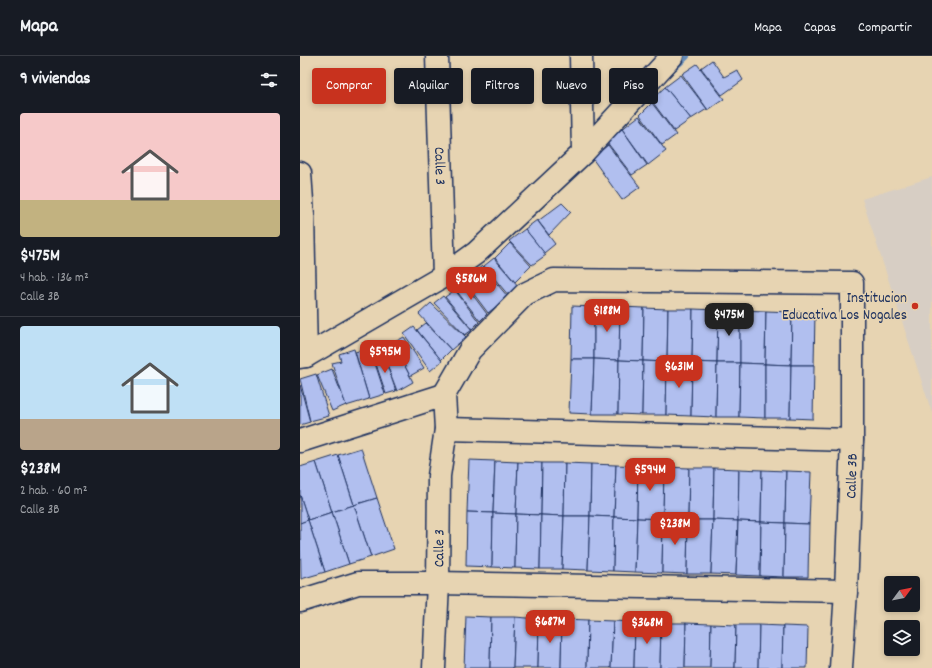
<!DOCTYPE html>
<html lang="es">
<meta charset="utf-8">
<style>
:root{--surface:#171b24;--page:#242831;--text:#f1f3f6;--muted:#9ea1a6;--line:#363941;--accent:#c8321e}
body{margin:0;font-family:Dekko,sans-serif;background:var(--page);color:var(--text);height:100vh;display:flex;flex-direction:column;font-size:15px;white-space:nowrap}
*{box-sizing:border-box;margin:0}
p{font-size:13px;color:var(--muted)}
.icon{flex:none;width:22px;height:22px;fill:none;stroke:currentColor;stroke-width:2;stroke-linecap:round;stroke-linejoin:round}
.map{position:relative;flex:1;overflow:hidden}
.drawer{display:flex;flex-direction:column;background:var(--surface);width:300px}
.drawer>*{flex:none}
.top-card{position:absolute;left:12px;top:12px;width:380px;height:36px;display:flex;gap:8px}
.needle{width:26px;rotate:58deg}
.controls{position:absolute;left:584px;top:520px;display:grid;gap:8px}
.controls a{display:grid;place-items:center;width:36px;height:36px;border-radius:4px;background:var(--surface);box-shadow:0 2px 6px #0003;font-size:20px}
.price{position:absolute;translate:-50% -34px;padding:0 9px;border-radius:8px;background:var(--accent);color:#fff;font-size:13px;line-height:26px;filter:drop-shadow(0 1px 2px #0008)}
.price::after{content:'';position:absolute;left:50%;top:24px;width:12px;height:9px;margin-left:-6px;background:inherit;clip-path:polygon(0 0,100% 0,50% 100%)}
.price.active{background:#222;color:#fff}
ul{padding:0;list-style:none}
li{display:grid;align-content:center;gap:8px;height:212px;padding:0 20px}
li+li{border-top:1px solid var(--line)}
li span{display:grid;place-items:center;height:124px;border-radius:4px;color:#555}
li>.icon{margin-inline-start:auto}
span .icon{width:72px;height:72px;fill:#fffc;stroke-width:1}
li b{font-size:17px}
h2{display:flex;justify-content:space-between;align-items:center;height:48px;padding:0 20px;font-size:17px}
.chip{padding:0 14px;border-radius:4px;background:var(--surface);box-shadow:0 2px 6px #0003;font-size:14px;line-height:36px}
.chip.active{background:var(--accent);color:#fff}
header{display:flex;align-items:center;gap:24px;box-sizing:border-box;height:56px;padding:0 20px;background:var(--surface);border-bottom:1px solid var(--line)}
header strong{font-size:19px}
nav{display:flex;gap:22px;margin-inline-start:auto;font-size:14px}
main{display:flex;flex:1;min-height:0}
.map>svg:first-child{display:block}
.built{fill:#d7cec4}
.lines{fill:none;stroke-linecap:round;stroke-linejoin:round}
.stream{stroke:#668db9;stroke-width:8}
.building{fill:#b1bfef;stroke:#1b2f5e}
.minor-casing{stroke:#1b2f5e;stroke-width:25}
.minor{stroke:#e7d4b2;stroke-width:22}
.poi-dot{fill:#c8321e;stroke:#e7d4b2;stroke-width:1.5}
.labels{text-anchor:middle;stroke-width:3;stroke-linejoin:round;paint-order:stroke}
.street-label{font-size:15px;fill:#1b2f5e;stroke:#e7d4b2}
.poi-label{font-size:15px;fill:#1b2f5e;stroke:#e7d4b2;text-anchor:end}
</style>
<header>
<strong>Mapa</strong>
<nav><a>Mapa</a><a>Capas</a><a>Compartir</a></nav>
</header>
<main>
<section class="drawer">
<h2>9 viviendas<svg class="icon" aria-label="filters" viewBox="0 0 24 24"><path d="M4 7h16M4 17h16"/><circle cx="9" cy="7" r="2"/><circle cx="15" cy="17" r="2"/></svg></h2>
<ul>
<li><span style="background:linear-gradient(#f6c9c9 70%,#c2b280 0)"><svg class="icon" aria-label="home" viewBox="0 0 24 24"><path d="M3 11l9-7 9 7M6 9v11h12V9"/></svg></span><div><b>$475M</b><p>4 hab. · 136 m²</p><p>Calle 3B</p></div></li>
<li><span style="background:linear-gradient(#bfe0f5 75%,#b9a48a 0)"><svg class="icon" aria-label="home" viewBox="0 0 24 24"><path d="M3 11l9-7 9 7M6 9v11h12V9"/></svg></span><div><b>$238M</b><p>2 hab. · 60 m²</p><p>Calle 3B</p></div></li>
</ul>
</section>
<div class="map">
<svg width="632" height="612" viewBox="0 0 632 612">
<rect width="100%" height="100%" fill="#e7d4b2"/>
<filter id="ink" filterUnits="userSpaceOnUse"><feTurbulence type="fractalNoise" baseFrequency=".025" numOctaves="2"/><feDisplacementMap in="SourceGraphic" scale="8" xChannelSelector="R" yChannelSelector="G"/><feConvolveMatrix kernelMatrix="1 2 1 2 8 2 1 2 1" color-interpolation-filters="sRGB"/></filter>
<g filter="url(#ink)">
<path class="built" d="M632 121V357L562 143Z"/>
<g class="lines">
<path class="stream" d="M375 10 386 0"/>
</g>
<g class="building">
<path d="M412 4 424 21 437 14 443 24 422 39 401 12Z"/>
<path d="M397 8 424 43 408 54 382 18Z"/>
<path d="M381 19 407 53 391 63 365 31Z"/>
<path d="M365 31 391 63 374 75 351 44Z"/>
<path d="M352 47 376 79 362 89 340 59Z"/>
<path d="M339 60 366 95 348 109 322 73Z"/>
<path d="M322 73 347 109 332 119 306 85Z"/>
<path d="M308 89 340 131 322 144 292 102Z"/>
<path d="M262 147 271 156 249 179 238 165Z"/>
<path d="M237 164 255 188 244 197 225 173Z"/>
<path d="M225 173 246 199 232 209 209 185Z"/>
<path d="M210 187 231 210 215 226 195 202Z"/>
<path d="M194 202 219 231 209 240 184 210Z"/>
<path d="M182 210 208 241 188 257 164 225Z"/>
<path d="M163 226 187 258 180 265 155 233Z"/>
<path d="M155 234 179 266 172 273 145 241Z"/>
<path d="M143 240 172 274 165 279 134 247Z"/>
<path d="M131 247 166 281 151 294 119 258Z"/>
<path d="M272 250 294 251V303H271Z"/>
<path d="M294 251H320L319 304 294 303Z"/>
<path d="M320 251 344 252 343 305 319 304Z"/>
<path d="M344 252 368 253 367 306 343 305Z"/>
<path d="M368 253H393L392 306H367Z"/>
<path d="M393 253 418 254 417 307 392 306Z"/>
<path d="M418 254H440V307H417Z"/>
<path d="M440 254 466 255 465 308 440 307Z"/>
<path d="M466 255 492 256 491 309 465 308Z"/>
<path d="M492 256H515L514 309H491Z"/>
<path d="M126 267 151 294 141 304 117 274Z"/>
<path d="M114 271 142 305 130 315 104 278Z"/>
<path d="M104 281 124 312 110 320 93 287Z"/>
<path d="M70 292 85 338 69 343 55 296Z"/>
<path d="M54 293 69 343 46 350 32 307 41 305 39 298Z"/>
<path d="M96 293 113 326 97 335 83 298Z"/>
<path d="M83 298 96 335 86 338 74 302Z"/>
<path d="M271 303H294L292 358 269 357Z"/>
<path d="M294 303 319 304 318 358H292Z"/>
<path d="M319 304 343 305 342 359 318 358Z"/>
<path d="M343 305 367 306 366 359H342Z"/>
<path d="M367 306H392L391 360 366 359Z"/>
<path d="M392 306 417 307 416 361 391 360Z"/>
<path d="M417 307H440L439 361H416Z"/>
<path d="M440 307 465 308V362L439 361Z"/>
<path d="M465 308 491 309 490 362H465Z"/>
<path d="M491 309H514L513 363 490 362Z"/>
<path d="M32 313 46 349 32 355 17 319Z"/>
<path d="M16 318 29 360 10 365 0 323Z"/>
<path d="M0 329 10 366 0 369Z"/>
<path d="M61 392 77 442 54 449 38 399Z"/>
<path d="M38 399 54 449 32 456 16 406Z"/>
<path d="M169 404 195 405 193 457 167 456Z"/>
<path d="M195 405 218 406 216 458 193 457Z"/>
<path d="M16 406 32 456 8 464 0 439V411Z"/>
<path d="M218 406 242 407 241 459 216 458Z"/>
<path d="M242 407H265L264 460 241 459Z"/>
<path d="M265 407 291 408 290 460H264Z"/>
<path d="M291 408 316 409 314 461 290 460Z"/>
<path d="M316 409 338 410 337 462 314 461Z"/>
<path d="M338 410 364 411 363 463 337 462Z"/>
<path d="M364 411 389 412 388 464 363 463Z"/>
<path d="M389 412H414L413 464H388Z"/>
<path d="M414 412 439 413 438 465 413 464Z"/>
<path d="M439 413 462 414 461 466 438 465Z"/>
<path d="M462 414 486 415 485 467 461 466Z"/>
<path d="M486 415 511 416 509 468 485 467Z"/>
<path d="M0 439 8 464 0 467Z"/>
<path d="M77 442 94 493 71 501 54 449Z"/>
<path d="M54 449 71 501 49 508 32 456Z"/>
<path d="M32 456 49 508 25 516 8 464Z"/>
<path d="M167 456 193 457 192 511 166 510Z"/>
<path d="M193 457 216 458 215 512 192 511Z"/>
<path d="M216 458 241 459 240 513 215 512Z"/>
<path d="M241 459 264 460 262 513H240Z"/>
<path d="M264 460H290L288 514 262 513Z"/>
<path d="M290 460 314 461 313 515 288 514Z"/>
<path d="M314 461 337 462 335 516 313 515Z"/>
<path d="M337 462 363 463 362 517 335 516Z"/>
<path d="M363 463 388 464 387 518 362 517Z"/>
<path d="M8 464 25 516 1 523 0 467Z"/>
<path d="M388 464H413L411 518H387Z"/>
<path d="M413 464 438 465 436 519 411 518Z"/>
<path d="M438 465 461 466 460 520 436 519Z"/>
<path d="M461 466 485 467 484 521 460 520Z"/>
<path d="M485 467 509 468 508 521H484Z"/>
<path d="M166 560 191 561 190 612H164Z"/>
<path d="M191 561H215L213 612H190Z"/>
<path d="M215 561 239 563 238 612H213Z"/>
<path d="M239 563H262L261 612H238Z"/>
<path d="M262 563 288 564 287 612H261Z"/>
<path d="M288 564 313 565 311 612H287Z"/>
<path d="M313 565 335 566 334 612H311Z"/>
<path d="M335 566 361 567 360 612H334Z"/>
<path d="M361 567H386L385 612H360Z"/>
<path d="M386 567 411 568 410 612H385Z"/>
<path d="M411 568 436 569 435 612H410Z"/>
<path d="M436 569H459L458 612H435Z"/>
<path d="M459 569 483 570 482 612H458Z"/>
<path d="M483 570 508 571 507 612H482Z"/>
</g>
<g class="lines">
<g class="minor-casing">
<g id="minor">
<path id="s1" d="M137 0 144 220"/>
<path d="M281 0 283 97"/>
<path d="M0 117 3 159 6 300"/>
<path d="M0 301 6 300 144 220 176 197 283 97 372 0"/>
<path d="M146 373 552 384"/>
<path d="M0 385 144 339"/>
<path d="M0 545 58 527H138L546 535"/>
<path id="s2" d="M134 612 138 527 139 420 146 373 144 339 170 294 225 238 254 224 552 227V384L546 535 541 612"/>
</g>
</g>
<use href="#minor" class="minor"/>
</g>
</g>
<circle class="poi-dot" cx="615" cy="250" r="4"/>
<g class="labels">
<g class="street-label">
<text dy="5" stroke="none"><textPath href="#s1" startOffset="110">Calle 3</textPath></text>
<text transform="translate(551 420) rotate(-88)" y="5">Calle 3B</text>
<text dy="5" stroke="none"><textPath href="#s2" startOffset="120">Calle 3</textPath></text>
</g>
<g class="poi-label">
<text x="607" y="246">Institucion<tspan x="607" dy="17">Educativa Los Nogales</tspan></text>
</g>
</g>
</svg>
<div class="controls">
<a><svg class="needle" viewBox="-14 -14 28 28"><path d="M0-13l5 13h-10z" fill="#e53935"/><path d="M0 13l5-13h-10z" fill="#9ea1a6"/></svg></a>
<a><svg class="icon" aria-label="layers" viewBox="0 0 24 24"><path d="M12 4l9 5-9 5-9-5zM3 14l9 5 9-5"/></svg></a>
</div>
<b class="price" style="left:171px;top:245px">$586M</b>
<b class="price" style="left:307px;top:277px">$188M</b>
<b class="price active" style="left:429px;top:281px">$475M</b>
<b class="price" style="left:85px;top:318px">$595M</b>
<b class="price" style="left:379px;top:333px">$631M</b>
<b class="price" style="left:350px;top:436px">$594M</b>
<b class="price" style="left:375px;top:490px">$238M</b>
<b class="price" style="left:250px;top:588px">$687M</b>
<b class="price" style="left:347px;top:589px">$368M</b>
<div class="top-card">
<a class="chip active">Comprar</a>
<a class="chip">Alquilar</a>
<a class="chip">Filtros</a>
<a class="chip">Nuevo</a>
<a class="chip">Piso</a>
</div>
</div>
</main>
